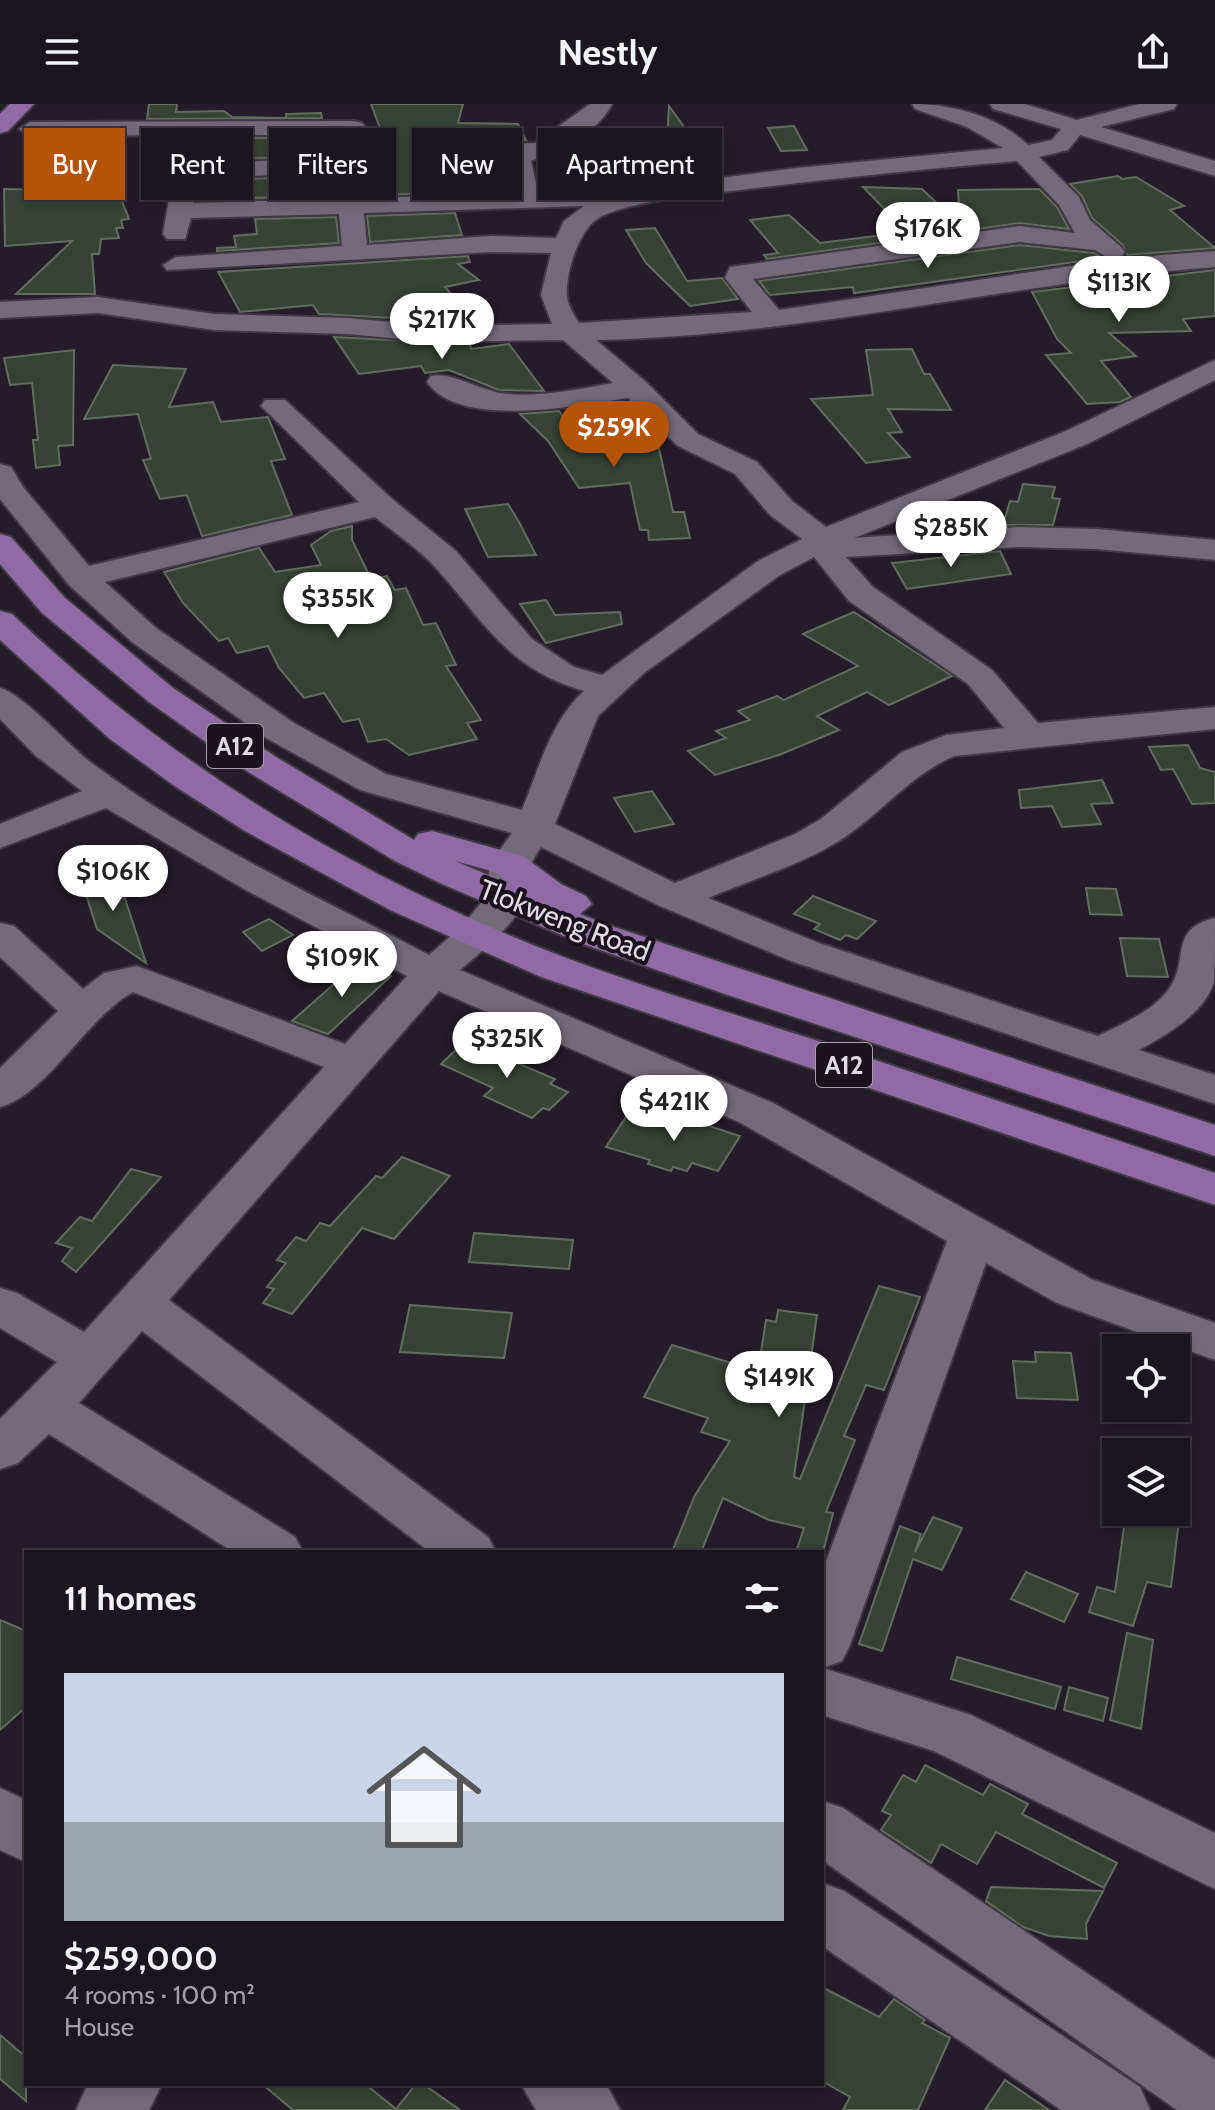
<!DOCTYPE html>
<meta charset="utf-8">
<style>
:root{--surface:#1b151e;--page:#28222b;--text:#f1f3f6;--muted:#a09fa4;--line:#39343c;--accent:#b45309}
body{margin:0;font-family:Cabin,sans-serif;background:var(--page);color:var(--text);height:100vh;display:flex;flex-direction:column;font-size:30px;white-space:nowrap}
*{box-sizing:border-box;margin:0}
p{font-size:26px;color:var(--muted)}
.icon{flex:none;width:44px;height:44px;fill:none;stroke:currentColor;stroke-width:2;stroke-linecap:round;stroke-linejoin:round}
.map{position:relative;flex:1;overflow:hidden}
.details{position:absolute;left:24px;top:1446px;width:800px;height:536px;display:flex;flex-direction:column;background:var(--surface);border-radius:0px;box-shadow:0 4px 12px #0003,0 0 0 2px var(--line)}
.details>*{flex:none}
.hud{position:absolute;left:24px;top:24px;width:800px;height:72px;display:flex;gap:16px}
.fabs{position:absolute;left:1102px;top:1230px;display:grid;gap:16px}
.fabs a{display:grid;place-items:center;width:88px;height:88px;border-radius:0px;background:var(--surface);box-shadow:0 4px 12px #0003,0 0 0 2px var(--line);font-size:40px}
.price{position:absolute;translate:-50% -68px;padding:0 18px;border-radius:28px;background:#fff;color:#222;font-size:26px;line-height:52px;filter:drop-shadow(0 2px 4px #0008)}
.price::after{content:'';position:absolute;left:50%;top:48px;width:24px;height:18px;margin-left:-12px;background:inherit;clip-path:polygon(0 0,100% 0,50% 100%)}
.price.on{background:var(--accent);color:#fff}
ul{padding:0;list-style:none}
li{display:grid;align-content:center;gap:16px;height:424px;padding:0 40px}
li+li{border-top:2px solid var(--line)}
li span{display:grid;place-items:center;height:248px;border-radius:0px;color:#555}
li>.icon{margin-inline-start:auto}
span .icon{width:144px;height:144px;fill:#fffc;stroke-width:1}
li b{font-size:34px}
h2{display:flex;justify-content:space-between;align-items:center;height:96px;padding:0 40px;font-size:34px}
.tag{padding:0 28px;border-radius:0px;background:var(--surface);box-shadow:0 4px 12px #0003,0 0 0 2px var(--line);font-size:28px;line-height:72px}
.tag.on{background:var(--accent);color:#fff}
header{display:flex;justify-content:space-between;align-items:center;height:104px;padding:0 40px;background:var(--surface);font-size:36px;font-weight:800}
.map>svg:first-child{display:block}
.building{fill:#374135;stroke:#626d60;stroke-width:2}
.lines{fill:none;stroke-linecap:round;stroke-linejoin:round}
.minor-casing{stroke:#403943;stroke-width:4}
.major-casing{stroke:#403943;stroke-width:4}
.minor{fill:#746b7a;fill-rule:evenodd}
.major{fill:#906aa4;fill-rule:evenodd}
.labels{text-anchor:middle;stroke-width:8;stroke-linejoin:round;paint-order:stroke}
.shield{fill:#1a131e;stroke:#a59fa8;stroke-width:2}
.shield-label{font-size:26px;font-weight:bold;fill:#e0dbe3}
.street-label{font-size:28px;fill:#e0dbe3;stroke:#1a131e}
</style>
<header><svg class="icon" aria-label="menu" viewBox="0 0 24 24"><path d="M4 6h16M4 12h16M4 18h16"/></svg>Nestly<svg class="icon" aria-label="share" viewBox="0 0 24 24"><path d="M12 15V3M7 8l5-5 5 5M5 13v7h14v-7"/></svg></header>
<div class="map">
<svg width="1215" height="2006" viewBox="0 0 1215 2006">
<rect width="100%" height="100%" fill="#241c28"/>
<g class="building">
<path d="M149 0H177L176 8 224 7 232 13 286 14V10L321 9 322 14 147 15Z"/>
<path d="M371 0H463L458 19 518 20 526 36 455 39 449 45V50L463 57 505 56 507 74 445 75 449 89 366 91 369 70H374L386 40Z"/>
<path d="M669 2 703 49 666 52Z"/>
<path d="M794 22 807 46 781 47 768 24Z"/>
<path d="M144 34H180L174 45 166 47 142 46Z"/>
<path d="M228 34H324L326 51 224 56Z"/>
<path d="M110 35 118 54 114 77 129 115 121 116 123 124H116L119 134 101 135 99 150H92L95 190H16L72 137 5 142 4 85 56 86 65 57 59 38Z"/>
<path d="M338 71 336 92 252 94 250 75Z"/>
<path d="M1118 72 1122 75 1136 73 1184 102 1170 106 1215 144 1127 151 1123 141 1092 114 1082 92 1070 80Z"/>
<path d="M863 83 922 85 960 121 958 86 1039 85 1057 103 1069 125 1019 119 767 155 764 151 778 149 750 116 789 111 820 139 907 128Z"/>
<path d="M455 109 462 131 370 138 367 112Z"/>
<path d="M336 113 339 139 217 147V144L236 143 234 132 257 130 255 115Z"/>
<path d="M655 124 687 177 722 174 738 195 690 202 646 159 626 126Z"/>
<path d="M1019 141 1094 149 1103 154 854 189 853 183 770 191 759 177Z"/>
<path d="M468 152 470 158 458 160 479 176 445 183 465 206 467 218 319 210 313 201 240 208 218 168Z"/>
<path d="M1215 166V212L1183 215 1191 227 1109 229 1136 252 1101 257 1131 293 1120 298 1087 300 1046 251 1071 249 1057 235 1032 188Z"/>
<path d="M334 233 470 240 471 245 509 240 544 287 499 286 449 266 425 269 421 262 359 270Z"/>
<path d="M912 245 924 270H930L951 306 888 305 902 328 888 329 910 353 866 359 811 295 873 291 866 246Z"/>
<path d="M74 246 73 341 58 342 60 361 36 364 33 336H38L32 279 10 281 4 254Z"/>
<path d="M113 261 186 265 169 303 213 298 221 318 268 313 285 355 271 357 292 411 202 432 187 391 160 395 143 356 151 355 138 310 84 315Z"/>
<path d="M559 307 563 312 583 309 603 337 625 330 649 345 659 344 673 408H684L690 434 649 436 648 426H640L630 379 579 384 548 337 520 310Z"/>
<path d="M1023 380 1055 383 1052 394 1060 395 1053 421H1003L1010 397 1018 398Z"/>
<path d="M508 400 519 418 536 451 488 453 465 405Z"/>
<path d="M352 422V436L371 475 387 472 395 486 406 484 423 521 436 519 456 561 446 562 481 616 467 619 477 635 409 651 386 635 368 638 359 615 343 618 324 589 304 594 279 564 268 542 237 549 228 534 219 537 183 499 164 468 259 444 275 468 321 461 311 441 331 427Z"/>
<path d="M1000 447 1011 470 907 485 892 459Z"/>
<path d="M546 496 555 511 620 508 622 520 546 539 520 500Z"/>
<path d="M854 508 952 572 889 601 867 588 817 612 839 626 779 651 715 671 688 647 726 634 716 627 750 616 738 607 777 592 784 596 858 562 803 530Z"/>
<path d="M1188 641 1200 664 1215 668V699L1192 700 1173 665 1161 666 1149 643Z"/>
<path d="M1102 676 1113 699 1091 700 1101 720 1062 723 1052 702 1021 704 1019 686Z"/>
<path d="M652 687 674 720 635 728 614 694Z"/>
<path d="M117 770 146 859 97 825 83 781Z"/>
<path d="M1086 784 1116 785 1122 811 1090 810Z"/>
<path d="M813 792 876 817 857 835 846 831 840 836 814 825 820 820 794 810Z"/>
<path d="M269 815 293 831 262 847 243 828Z"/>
<path d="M1120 834 1159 835 1168 873 1127 872Z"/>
<path d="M358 859 391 872 328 930 292 917Z"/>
<path d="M462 940 479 947 482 944 555 975 550 980 568 988 549 1006 543 1004 532 1014 484 992 493 984 441 960Z"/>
<path d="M628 1010 679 1024 685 1014 740 1032 718 1067 692 1059 687 1067 673 1063 671 1067 648 1060 650 1056 606 1043Z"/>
<path d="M402 1053 450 1072 394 1135 362 1124 292 1210 263 1199 274 1185 267 1183 286 1159 277 1156 296 1133 306 1137 320 1119 330 1122 376 1072 382 1074Z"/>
<path d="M131 1065 161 1073 76 1168 62 1157 72 1144 56 1139 80 1113 92 1117Z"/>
<path d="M474 1129 573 1136 569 1165 469 1158Z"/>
<path d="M879 1182 920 1193 884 1286 866 1281 844 1332 855 1336 826 1408 833 1409 823 1448H796L804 1424 769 1416 723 1394 701 1448H672L695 1391 730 1337 701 1328 708 1314 644 1293 672 1241 758 1267 766 1216 776 1218 778 1206 817 1211 794 1373 800 1375Z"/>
<path d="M410 1201 512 1209 504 1254 400 1248Z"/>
<path d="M1035 1248 1071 1249 1078 1296 1017 1294 1013 1257 1036 1258Z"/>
<path d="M1126 1408H1180L1171 1483 1147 1478 1133 1522 1089 1508 1097 1483 1115 1488Z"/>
<path d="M933 1413 962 1424 942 1466 913 1455 882 1547 859 1540 900 1422 921 1430 915 1448Z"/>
<path d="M1026 1468 1078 1490 1064 1518 1011 1495Z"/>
<path d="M0 1516 26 1527V1603L0 1626Z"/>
<path d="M1127 1529 1153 1536 1141 1625 1110 1616Z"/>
<path d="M957 1553 1061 1583 1055 1605 951 1575Z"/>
<path d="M1069 1583 1108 1594 1103 1617 1064 1606Z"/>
<path d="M925 1661 983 1691 990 1680 1028 1700 1022 1710 1117 1759 1104 1784 996 1728 977 1760 941 1740 931 1759 881 1726 891 1711 882 1707 903 1671 916 1678Z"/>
<path d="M991 1783 1103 1787 1086 1820 1087 1835 1049 1832 1023 1823 986 1797Z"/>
<path d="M822 1883 879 1913 894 1895 925 1916 922 1919 950 1934 918 2006H843L850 1993 822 1977Z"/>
<path d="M0 1931 26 1953V1997L0 1975Z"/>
<path d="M1005 1976 1049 2006H985Z"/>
<path d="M262 1980H365L396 2005 416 1980H423L460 2006H293Z"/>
</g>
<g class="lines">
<g class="minor-casing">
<g id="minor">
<path d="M590 0H612C598 29 559 46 531 57L538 89 617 87 627 91 662 82 796 64 1003 44 967 23 915 5 912 0C952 0 998 12 1028 41L1052 36 1061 25 993 5 990 0H1025L1077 16 1139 0H1177L1174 5 1101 23 1215 57V72L1080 31 1068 46 1039 53 1079 93 1090 116 1121 143 1125 148 1121 153 1112 156 1095 146 1019 138 753 175 779 206 1124 154 1215 147V163C1008 179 805 232 596 236L646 278 698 330 757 358 792 397 826 423 1066 327 1215 256V276L1087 340 854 434 1019 423 1097 425 1215 436V456L1097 445 1019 443 846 453 873 483 992 566 1038 619 1215 603V625L954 652C911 671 883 707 845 733 804 760 753 775 708 794L819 839 1098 932C1122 920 1156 906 1171 882 1189 853 1169 825 1215 814 1215 833 1215 860 1214 878 1204 910 1166 931 1139 946L1215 971V1000L791 857 660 802 541 743C523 768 533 773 525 796 516 819 479 850 460 866L773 999 1091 1175 1215 1219V1256L1057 1199 986 1159 850 1541 842 1557 823 1564 971 1611 1215 1729V1785L934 1647 822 1611V1468L947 1137 741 1019 439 887 169 1196 488 1433 496 1448H430L142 1227 79 1299 295 1433 303 1448H233L49 1330 18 1359 0 1365V1315L57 1258 0 1224V1184L17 1189 84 1228 324 963 133 888C86 914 48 990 0 1003V964L58 907 0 853V819L14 822 83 885 104 869 137 862 345 940 407 872 244 785 106 704 0 744V720L82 687 36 652 0 615V584C23 590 66 639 89 657 192 735 314 791 429 851L461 823 485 794 490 760 512 729 360 686 268 635 132 538 69 481 0 395V360L11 363 23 383 89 462 359 398 261 302 265 296H285L392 395 456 447 532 535 574 563 602 571 758 457 802 435 770 411 735 370 678 342 628 294C580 301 460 326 427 278L431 272C451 267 482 288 508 290 543 293 579 285 613 279L563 236 433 238 348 230 214 226 98 209 0 214V198L98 193 214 210 348 214 433 222 552 220 541 191 551 149 491 148 167 166 163 161 176 153 342 142 339 110 191 114 185 135H167L163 130 169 95 198 56 202 31 30 32 19 25 30 18 354 17 362 19 372 30 363 94 514 90 507 53 463 54 451 47 455 42 535 39ZM225 31H348L343 53 220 59ZM1017 57 1059 101 1075 129 1019 122 730 163 725 174 752 208 579 219C574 211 568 202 567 192 565 169 579 127 597 115 622 99 685 93 715 89 816 76 916 66 1017 57ZM341 68 339 95 193 99 209 74ZM584 102 564 117 556 134 491 132 367 141 364 109ZM375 413C395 429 419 445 436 464 486 520 508 565 584 587 550 618 539 665 522 706L386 670 294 619 156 524 105 478ZM814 453 849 497 968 580 1004 624 946 631 902 648 821 715 795 730 675 779 555 720 598 612 644 569 780 471Z"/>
<path d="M0 1684 26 1696V1758L0 1746Z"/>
<path d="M822 1697 843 1704 1215 1956V2006H1177L822 1756Z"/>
<path d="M822 1779 844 1787 1140 1983 1150 2006H1061L822 1842Z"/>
<path d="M88 1980H162L149 2006H76Z"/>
<path d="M521 1980H606L620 2006H536Z"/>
</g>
</g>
<g class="major-casing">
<g id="major">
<path d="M10 0H34L8 27 0 29V10Z"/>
<path d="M0 430 11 433 65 494 173 584 276 653 414 736 418 730 432 727 523 752 561 780 586 792 592 800 580 810 608 821 1215 1021V1052L725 890 580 839 442 780 395 757 250 669 149 598 41 508 0 460ZM455 757 495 768 514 782Z"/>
<path d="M0 507 12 510C172 663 362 777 569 855 649 885 731 909 812 935 946 980 1081 1024 1215 1069V1101L541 873 390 806 245 727 176 683 110 635 0 536Z"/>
</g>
</g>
<use href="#minor" class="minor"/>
<use href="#major" class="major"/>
</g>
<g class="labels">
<g class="shield">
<rect x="207" y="620" width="56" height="44" rx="6"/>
<rect x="816" y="939" width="56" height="44" rx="6"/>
</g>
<g class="shield-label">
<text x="235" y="651">A12</text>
<text x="844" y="970">A12</text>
</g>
<g class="street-label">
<text transform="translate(565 816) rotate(21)" y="10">Tlokweng Road</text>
</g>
</g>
</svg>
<div class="fabs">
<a><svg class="icon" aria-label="locate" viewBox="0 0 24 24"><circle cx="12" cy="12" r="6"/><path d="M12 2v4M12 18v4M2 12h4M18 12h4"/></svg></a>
<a><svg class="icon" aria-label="layers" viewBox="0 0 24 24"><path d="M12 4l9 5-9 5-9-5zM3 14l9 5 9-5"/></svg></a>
</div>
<b class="price" style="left:928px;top:166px">$176K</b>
<b class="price" style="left:1119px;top:220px">$113K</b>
<b class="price" style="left:442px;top:257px">$217K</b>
<b class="price on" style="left:614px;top:365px">$259K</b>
<b class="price" style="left:951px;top:465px">$285K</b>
<b class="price" style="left:338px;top:536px">$355K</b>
<b class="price" style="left:113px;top:809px">$106K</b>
<b class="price" style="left:342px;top:895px">$109K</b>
<b class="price" style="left:507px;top:976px">$325K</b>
<b class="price" style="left:674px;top:1039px">$421K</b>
<b class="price" style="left:779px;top:1315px">$149K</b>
<div class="hud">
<a class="tag on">Buy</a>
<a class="tag">Rent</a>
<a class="tag">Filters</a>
<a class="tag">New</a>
<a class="tag">Apartment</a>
</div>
<section class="details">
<h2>11 homes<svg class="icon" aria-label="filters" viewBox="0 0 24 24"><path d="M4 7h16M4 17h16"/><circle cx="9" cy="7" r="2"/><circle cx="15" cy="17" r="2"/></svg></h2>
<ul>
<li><span style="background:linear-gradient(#c9d6e8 60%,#9aa5b1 0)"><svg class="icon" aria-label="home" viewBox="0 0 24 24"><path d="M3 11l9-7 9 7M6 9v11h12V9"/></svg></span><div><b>$259,000</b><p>4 rooms · 100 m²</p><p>House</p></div></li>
</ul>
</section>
</div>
